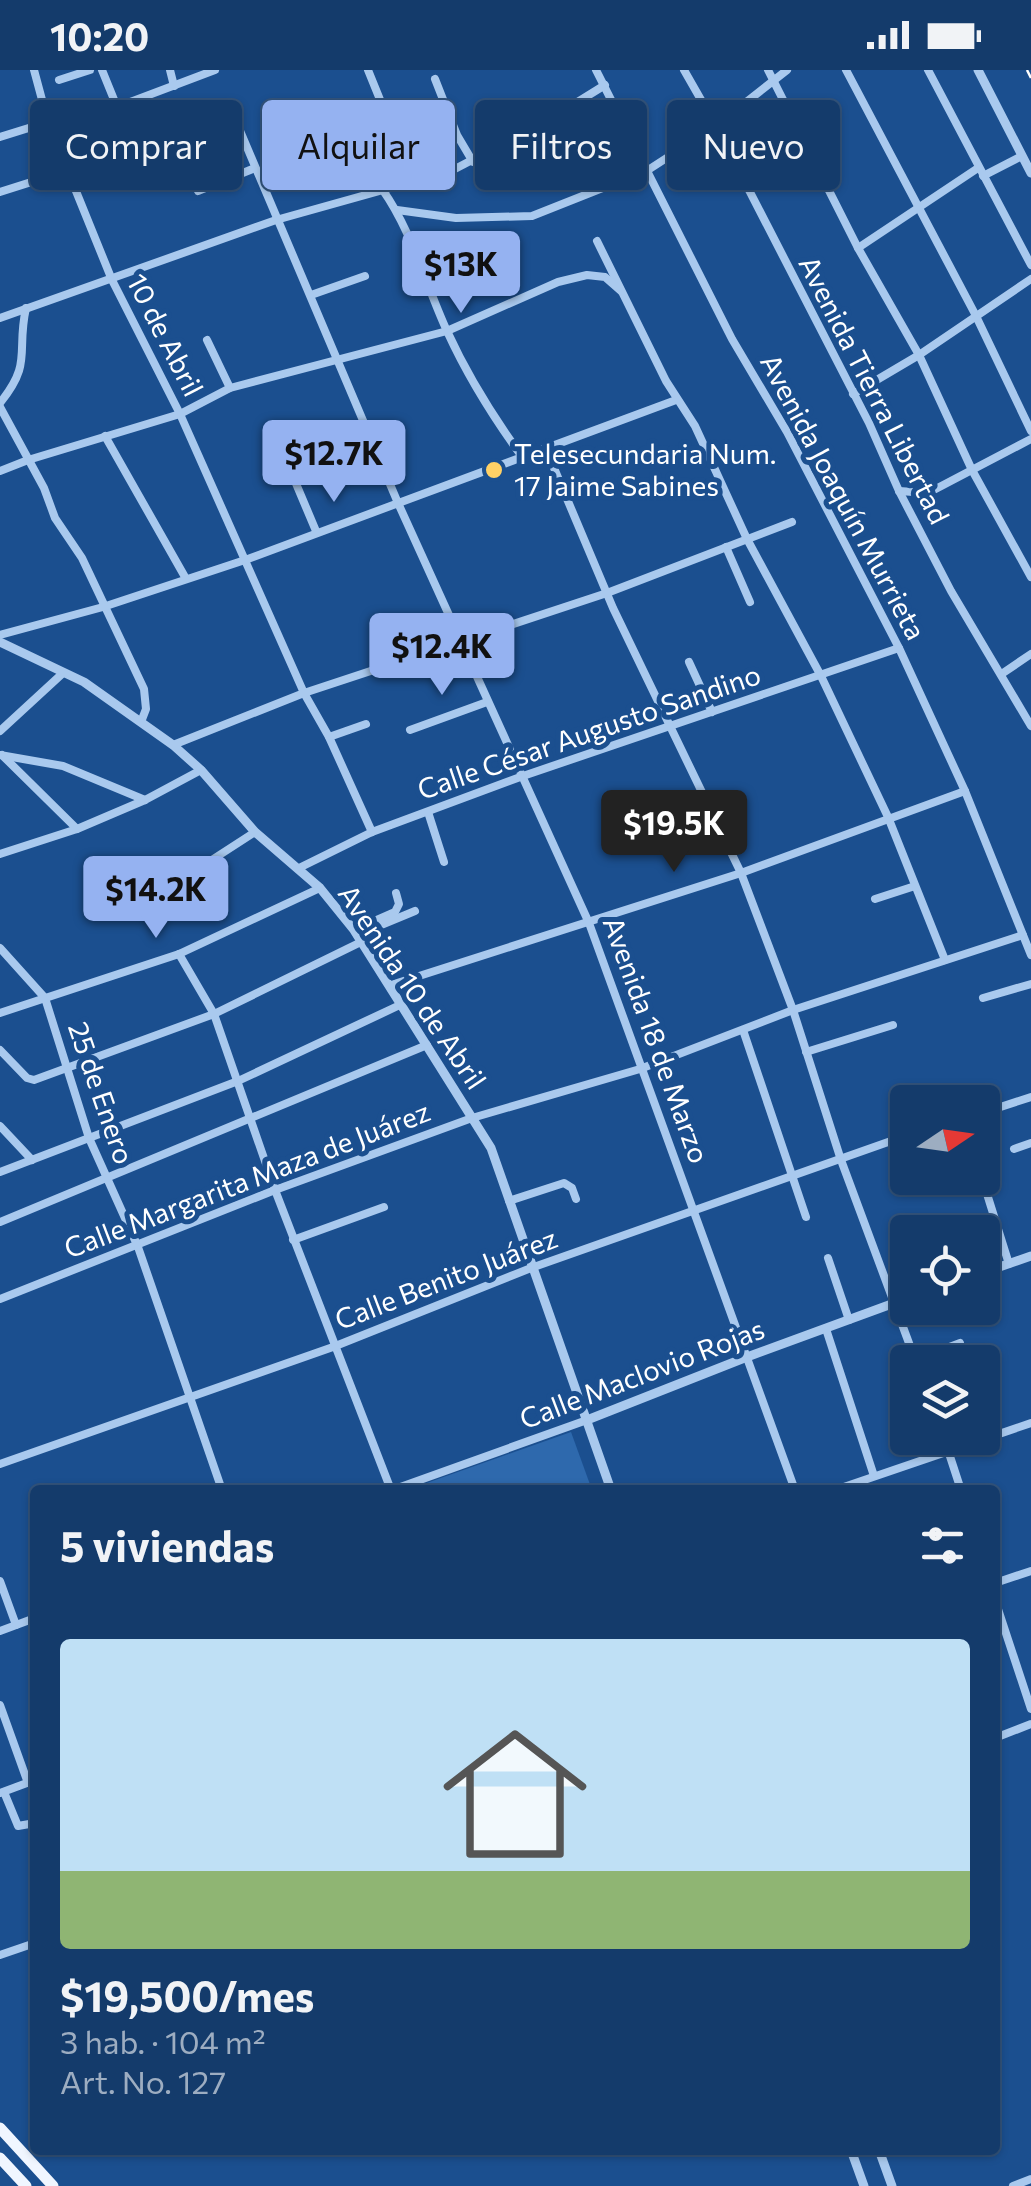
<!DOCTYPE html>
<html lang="es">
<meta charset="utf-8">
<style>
:root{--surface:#143b6b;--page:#1d4271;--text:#f1f3f6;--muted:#9dadc1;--line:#33557e;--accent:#95b2f1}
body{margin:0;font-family:Commissioner,sans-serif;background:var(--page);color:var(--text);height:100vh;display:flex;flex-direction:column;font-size:38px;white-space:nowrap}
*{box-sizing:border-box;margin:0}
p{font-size:32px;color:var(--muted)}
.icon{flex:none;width:55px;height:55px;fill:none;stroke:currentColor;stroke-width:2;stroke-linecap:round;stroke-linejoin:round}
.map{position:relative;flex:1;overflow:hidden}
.details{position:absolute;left:30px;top:1415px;width:970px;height:670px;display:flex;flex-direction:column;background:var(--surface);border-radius:10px;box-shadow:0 2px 8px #0004,0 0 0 2px var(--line)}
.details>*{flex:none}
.banner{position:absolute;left:30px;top:30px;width:972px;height:90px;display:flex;gap:20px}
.needle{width:65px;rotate:77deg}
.tools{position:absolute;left:890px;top:1015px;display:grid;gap:20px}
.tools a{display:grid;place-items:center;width:110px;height:110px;border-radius:10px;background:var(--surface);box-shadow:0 2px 8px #0004,0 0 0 2px var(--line);font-size:50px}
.price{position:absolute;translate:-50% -85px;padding:0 22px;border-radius:10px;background:var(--accent);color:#111;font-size:32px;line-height:65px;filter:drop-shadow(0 2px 5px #0008)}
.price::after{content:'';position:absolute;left:50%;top:60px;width:30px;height:22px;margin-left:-15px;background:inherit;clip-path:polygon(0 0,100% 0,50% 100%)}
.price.selected{background:#222;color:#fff}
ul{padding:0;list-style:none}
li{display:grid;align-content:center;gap:20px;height:530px;padding:0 30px}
li span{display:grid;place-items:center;height:310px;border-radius:10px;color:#555}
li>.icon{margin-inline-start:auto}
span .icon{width:180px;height:180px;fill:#fffc;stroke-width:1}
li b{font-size:42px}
h2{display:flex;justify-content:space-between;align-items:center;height:120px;padding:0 30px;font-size:42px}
.chip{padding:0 35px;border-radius:10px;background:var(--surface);box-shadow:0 2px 8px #0004,0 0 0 2px var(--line);font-size:35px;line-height:90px}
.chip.selected{background:var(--accent);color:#111}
.status{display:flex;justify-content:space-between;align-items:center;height:70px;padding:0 50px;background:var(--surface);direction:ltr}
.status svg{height:28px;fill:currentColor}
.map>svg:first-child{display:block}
.green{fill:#2e69ad}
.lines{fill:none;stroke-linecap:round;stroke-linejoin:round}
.minor{stroke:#a9c9ee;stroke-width:8}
.tertiary{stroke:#a9c9ee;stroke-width:9}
.primary{stroke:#f0f6ff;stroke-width:11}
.rail{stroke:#fff;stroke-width:2.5;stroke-dasharray:18 8;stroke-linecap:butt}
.poi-dot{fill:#ffd166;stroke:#1b4f8f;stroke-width:4}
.labels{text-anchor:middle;stroke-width:10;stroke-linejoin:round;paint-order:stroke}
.street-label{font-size:28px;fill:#fff;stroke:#1b4f8f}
.poi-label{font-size:28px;fill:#fff;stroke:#1b4f8f;text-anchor:start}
</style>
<div class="status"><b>10:20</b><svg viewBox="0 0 49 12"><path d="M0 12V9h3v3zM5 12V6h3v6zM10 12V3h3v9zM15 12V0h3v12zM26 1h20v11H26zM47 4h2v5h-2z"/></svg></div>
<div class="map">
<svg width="1031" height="2116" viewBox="0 0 1031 2116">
<rect width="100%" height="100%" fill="#1b4f8f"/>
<path class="green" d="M571 1362 592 1420H407Z"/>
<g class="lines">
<g class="minor">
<path d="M34 0 48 52 112 210 180 344 304 623 329 667 372 762"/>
<path d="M102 0 117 37"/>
<path d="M170 0 174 16"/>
<path d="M368 0 413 111"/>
<path d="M596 0 732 269 787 362 899 578 965 721 1031 885"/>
<path d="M684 0 716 56 869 353 899 421 951 521 1031 656"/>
<path d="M768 0 858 178 919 285 972 400 1031 507"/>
<path d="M846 0 975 244 1031 361"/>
<path d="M928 0 1031 195"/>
<path d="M435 9 457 65 473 92 488 96 539 82"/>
<path d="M59 10 90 0"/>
<path d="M0 67 48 52 117 37 215 0"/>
<path d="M983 106 1022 86"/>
<path d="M382 119C412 161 425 213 447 261 468 307 493 347 523 388"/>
<path d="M198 121 255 98"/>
<path d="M0 122 227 50 238 56 398 433 589 853 795 1420"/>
<path d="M397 140 456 148 532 146 648 100 716 56 787 0"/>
<path d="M597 171 666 311 695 356 747 469 821 606 888 747 945 890"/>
<path d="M858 178 978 98"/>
<path d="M311 225 365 206"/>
<path d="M0 248 276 150 451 101 547 51 605 15"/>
<path d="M207 270 230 318"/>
<path d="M853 324 919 285 1031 209"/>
<path d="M0 333C33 292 16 283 26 238"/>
<path d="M0 337 44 418 55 448 82 488 144 619 146 639 141 652"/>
<path d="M105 366 185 507"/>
<path d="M281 378 316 461"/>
<path d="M546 379 613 538 741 803 793 940 841 1090 916 1292"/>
<path d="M0 401 28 390 180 344 230 318 447 261 558 212 587 205 605 207 621 221"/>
<path d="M899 421 928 423 1031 369"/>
<path d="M726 477 750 532"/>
<path d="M0 565 103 537 245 490 676 330"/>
<path d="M689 592 712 642"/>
<path d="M1003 603 1031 584"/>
<path d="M410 660 487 632"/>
<path d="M0 661 63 603"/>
<path d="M329 667 366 654"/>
<path d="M173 675 304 623 607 523 792 452"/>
<path d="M0 685 63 696 145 730"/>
<path d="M2 685 77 759"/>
<path d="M428 742 444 792"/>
<path d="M0 784 77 759 145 730 201 700"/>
<path d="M299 798 372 762 523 706 899 578"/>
<path d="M875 829 915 816"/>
<path d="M150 830 255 762"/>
<path d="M354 860 395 842 399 834 396 823"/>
<path d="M357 865 415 841"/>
<path d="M0 878 45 928 89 1068 138 1177 222 1420"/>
<path d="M179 884 214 944 275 1120 391 1420"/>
<path d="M391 915 741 803 965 721"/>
<path d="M983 928 1031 914"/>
<path d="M0 943 179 884 320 818"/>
<path d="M743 960 806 1147"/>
<path d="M0 980 27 1008 34 1010 214 944 361 872"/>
<path d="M806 982 893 955"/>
<path d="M982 1043 1031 1027"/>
<path d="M0 1056 32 1090"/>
<path d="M1014 1079 1031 1073"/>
<path d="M0 1102 238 1011 402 934"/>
<path d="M982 1108 1009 1194"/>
<path d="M509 1131 564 1113 572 1118 576 1129"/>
<path d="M0 1152 427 975"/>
<path d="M293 1170 384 1137"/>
<path d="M828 1188 849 1250"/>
<path d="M0 1229 275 1120 472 1048 640 999 793 940 1023 865"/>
<path d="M826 1259 874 1406"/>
<path d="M915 1290 960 1273"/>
<path d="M944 1368 961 1420"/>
<path d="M0 1394 333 1277 531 1198 908 1065"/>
<path d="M392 1420 587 1350"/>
<path d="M835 1420 1031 1353"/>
<path d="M0 1511 16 1555"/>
<path d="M995 1513 1031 1501"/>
<path d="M995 1530 1031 1639"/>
<path d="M0 1561 35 1548"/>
<path d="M0 1635 28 1713"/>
<path d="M995 1668 1031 1654"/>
<path d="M4 1722 18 1756 35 1753"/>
<path d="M0 1723 35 1710"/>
<path d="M0 1885 35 1873"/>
<path d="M1013 2116 1031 2109"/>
</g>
<g class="tertiary">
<path d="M978 0 1031 103"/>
<path d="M0 572 84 612 173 675 201 700 255 762 320 818 354 860 491 1078 611 1420"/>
<path d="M982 1203 1031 1186"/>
<path d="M587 1350 747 1287 908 1228"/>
<path d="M851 2080 864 2116"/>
<path d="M879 2080 892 2116"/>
</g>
<g class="primary">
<path d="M0 2058 53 2116"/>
<path d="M0 2088 26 2116"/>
</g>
<path class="rail" d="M1027 0 1031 8"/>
</g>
<circle class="poi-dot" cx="494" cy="400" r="10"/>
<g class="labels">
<g class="street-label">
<text transform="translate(165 265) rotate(63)" y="10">10 de Abril</text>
<text transform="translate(874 320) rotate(63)" y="10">Avenida Tierra Libertad</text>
<text transform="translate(843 427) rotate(62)" y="10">Avenida Joaquín Murrieta</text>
<text transform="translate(589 662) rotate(-19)" y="10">Calle César Augusto Sandino</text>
<text transform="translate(412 917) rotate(56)" y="10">Avenida 10 de Abril</text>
<text transform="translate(656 970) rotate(70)" y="10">Avenida 18 de Marzo</text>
<text transform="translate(101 1023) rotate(71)" y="10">25 de Enero</text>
<text transform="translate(247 1110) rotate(-21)" y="10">Calle Margarita Maza de Juárez</text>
<text transform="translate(446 1209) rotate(-21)" y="10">Calle Benito Juárez</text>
<text transform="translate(642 1304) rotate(-21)" y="10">Calle Maclovio Rojas</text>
</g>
<g class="poi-label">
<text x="514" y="394">Telesecundaria Num.<tspan x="514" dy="32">17 Jaime Sabines</tspan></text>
</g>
</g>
</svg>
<div class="tools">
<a><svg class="needle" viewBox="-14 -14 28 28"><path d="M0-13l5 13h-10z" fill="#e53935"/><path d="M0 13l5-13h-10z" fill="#9dadc1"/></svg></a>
<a><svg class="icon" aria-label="locate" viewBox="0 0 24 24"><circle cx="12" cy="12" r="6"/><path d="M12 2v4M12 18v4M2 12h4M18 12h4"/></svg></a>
<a><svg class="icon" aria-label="layers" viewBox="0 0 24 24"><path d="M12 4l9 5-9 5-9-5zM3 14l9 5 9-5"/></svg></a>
</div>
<b class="price" style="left:461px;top:246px">$13K</b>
<b class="price" style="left:334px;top:435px">$12.7K</b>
<b class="price" style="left:442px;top:628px">$12.4K</b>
<b class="price selected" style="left:674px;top:805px">$19.5K</b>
<b class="price" style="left:156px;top:871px">$14.2K</b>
<div class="banner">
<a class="chip">Comprar</a>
<a class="chip selected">Alquilar</a>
<a class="chip">Filtros</a>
<a class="chip">Nuevo</a>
</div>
<section class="details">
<h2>5 viviendas<svg class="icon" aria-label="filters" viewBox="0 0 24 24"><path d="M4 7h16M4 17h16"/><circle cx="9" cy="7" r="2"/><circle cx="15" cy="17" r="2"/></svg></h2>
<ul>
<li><span style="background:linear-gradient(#bfe0f5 75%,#8fb573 0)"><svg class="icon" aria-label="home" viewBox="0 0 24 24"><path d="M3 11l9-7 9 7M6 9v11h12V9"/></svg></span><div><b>$19,500/mes</b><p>3 hab. · 104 m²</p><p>Art. No. 127</p></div></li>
</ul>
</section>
</div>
